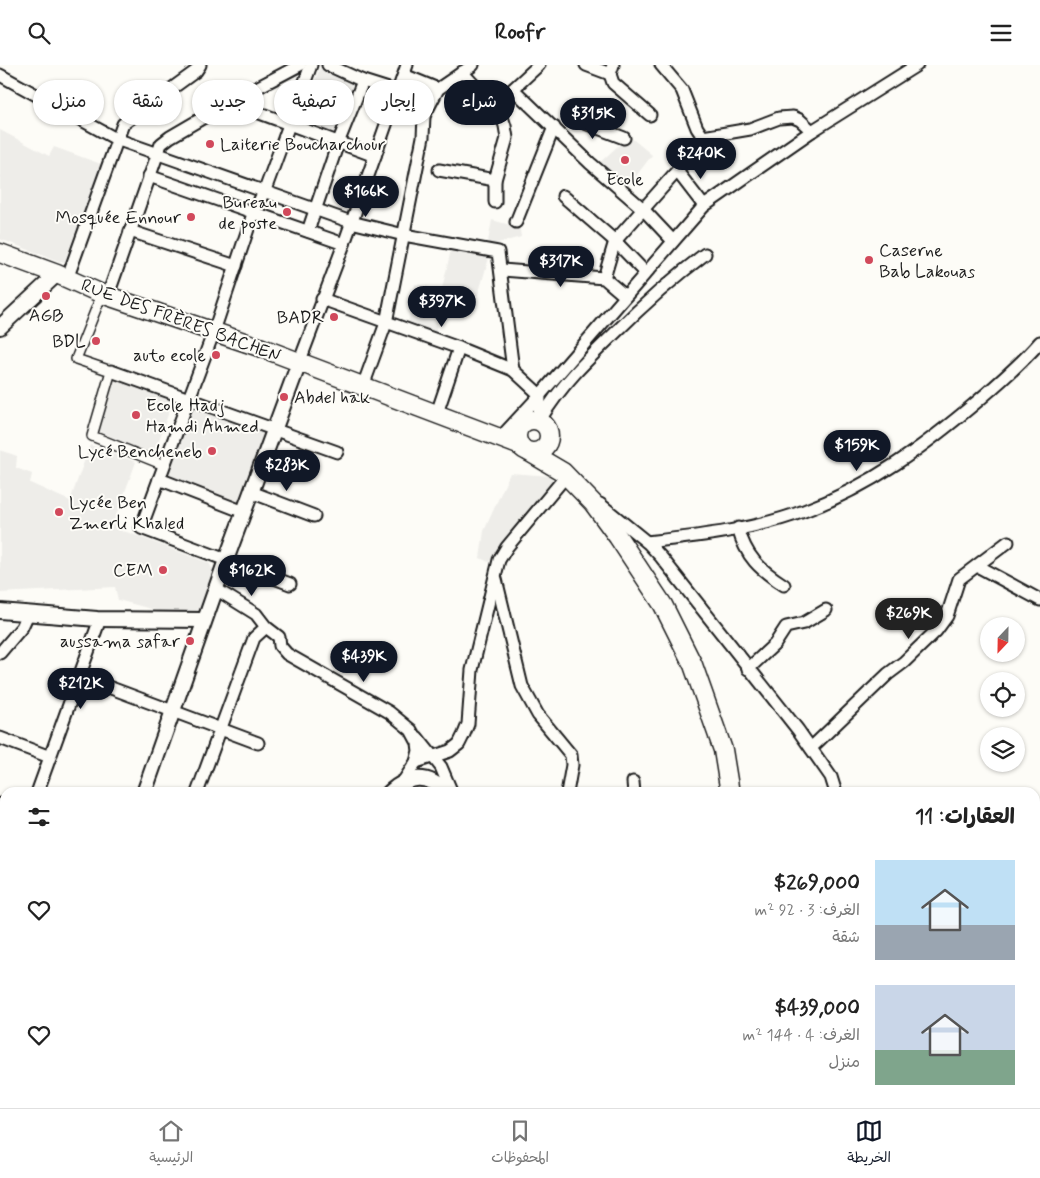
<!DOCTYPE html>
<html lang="ar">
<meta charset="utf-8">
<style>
:root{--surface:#fff;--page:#f2f2f2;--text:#222;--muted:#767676;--line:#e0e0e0;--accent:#111827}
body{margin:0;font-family:Mynerve,"Playpen Sans Arabic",sans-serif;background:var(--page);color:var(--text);direction:rtl;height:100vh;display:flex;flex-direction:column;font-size:19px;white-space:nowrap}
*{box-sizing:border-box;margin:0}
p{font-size:16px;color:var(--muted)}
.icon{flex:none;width:28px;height:28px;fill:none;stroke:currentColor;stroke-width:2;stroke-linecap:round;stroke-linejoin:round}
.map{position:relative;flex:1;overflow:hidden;direction:ltr}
.panel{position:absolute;left:0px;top:722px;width:1040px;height:321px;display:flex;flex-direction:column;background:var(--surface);border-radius:15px 15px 0 0;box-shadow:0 1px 4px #0004;direction:rtl}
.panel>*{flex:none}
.banner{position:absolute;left:15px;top:15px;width:500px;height:45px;direction:rtl;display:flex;gap:10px}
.needle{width:32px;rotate:202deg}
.controls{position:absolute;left:980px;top:552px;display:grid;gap:10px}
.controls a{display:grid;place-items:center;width:45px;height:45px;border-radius:50%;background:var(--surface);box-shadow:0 1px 4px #0004;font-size:25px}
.price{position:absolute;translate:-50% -42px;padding:0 11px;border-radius:18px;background:var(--accent);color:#fff;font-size:16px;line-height:32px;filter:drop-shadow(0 1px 2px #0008)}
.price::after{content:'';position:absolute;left:50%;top:30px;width:15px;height:11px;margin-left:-8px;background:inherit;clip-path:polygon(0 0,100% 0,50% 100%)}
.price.current{background:#222;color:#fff}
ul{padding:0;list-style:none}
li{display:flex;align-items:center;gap:15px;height:125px;padding:0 25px}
li span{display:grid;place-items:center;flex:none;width:140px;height:100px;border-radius:0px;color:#555}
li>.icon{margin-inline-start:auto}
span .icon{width:60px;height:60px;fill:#fffc;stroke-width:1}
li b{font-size:21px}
h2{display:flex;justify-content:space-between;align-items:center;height:60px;padding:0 25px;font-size:21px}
.chip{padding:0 18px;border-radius:22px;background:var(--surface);box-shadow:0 1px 4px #0004;font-size:18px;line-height:45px}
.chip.current{background:var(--accent);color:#fff}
header{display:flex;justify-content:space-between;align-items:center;height:65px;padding:0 25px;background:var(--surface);font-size:22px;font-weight:700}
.menu{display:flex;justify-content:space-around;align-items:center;height:70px;border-top:1px solid var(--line);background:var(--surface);font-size:14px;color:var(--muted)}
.menu a{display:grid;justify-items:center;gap:2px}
.menu .current{color:var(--accent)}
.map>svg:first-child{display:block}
.built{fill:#eeede9}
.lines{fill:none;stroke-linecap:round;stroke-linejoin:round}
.pedestrian-casing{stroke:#1c1c1c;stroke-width:12}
.minor-casing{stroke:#1c1c1c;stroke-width:15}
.tertiary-casing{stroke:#1c1c1c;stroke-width:18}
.primary-casing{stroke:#1c1c1c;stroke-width:21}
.pedestrian{stroke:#fdfcf7;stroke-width:9}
.minor{stroke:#fdfcf7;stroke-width:11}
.tertiary{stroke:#fdfcf7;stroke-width:14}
.primary{stroke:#fdfcf7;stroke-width:18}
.poi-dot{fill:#d1495b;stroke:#fdfcf7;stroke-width:2}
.labels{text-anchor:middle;stroke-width:4;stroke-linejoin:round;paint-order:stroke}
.poi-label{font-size:18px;fill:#1c1c1c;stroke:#fdfcf7;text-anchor:end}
.street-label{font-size:18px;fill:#1c1c1c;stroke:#fdfcf7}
</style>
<header><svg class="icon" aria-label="menu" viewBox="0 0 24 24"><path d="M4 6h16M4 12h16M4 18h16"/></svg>Roofr<svg class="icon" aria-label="search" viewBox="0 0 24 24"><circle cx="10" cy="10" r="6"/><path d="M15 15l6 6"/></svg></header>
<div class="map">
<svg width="1040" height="1043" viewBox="0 0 1040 1043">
<rect width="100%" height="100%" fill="#fdfcf7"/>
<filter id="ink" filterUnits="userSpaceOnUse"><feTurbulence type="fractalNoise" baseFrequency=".02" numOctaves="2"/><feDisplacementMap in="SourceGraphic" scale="10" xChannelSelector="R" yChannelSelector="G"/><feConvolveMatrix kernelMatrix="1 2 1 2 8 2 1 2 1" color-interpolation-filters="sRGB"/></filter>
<g filter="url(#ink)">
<g class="built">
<path d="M320 2 359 17 337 75 298 60Z"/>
<path d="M0 65 49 91 54 82 101 99 64 198 0 174Z"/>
<path d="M629 71 652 90 624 127 597 100Z"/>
<path d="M492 155 517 162 520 165 521 172 498 178 491 186 478 230 442 227 435 270 407 264 415 219 442 224 453 176 487 182Z"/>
<path d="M115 313 174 333 154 389 99 367Z"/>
<path d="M184 334 267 365 240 439 157 407Z"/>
<path d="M90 380 136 397 113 459 123 467 124 466 209 498 217 512 204 550 172 546 166 548 118 535 115 522 0 528V385L17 391 16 403 32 409 30 418 70 436Z"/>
<path d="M510 408 551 411 553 420 489 497 480 493 484 466Z"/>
</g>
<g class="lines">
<g class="pedestrian-casing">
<path id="pedestrian" d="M102 229 76 294 111 306 92 371 164 400"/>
</g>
<g class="minor-casing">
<g id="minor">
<path d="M328 0 363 16 398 27"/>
<path d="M586 0 610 9 613 0"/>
<path d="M661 0 682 25 697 63 703 72 750 64 779 53 793 52 800 55 812 66"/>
<path d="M462 7 501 49 505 61 507 73 495 115V137"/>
<path d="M610 9 613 18 650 50"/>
<path d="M0 10 116 74 351 157 404 170 498 187 513 305"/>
<path d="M404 10 438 24"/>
<path d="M513 24 590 98 642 143 673 176"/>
<path d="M230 37 375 91"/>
<path d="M501 49 513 24 539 0"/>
<path d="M424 51 438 24 473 0"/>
<path d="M572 53 624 73"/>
<path d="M439 105 495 115"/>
<path d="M677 106 704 141"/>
<path d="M149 111 344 179"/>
<path d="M563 131 615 176 645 207"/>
<path d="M516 157 554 62"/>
<path d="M130 166 236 201"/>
<path d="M308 166 338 78 363 16"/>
<path d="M502 205 604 213 625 231"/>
<path d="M604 213 615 176 677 106 703 72"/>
<path d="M67 214 123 59 196 6 200 0"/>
<path d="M108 230 161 79 170 72 230 37 300 0"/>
<path d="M322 234 459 283 513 305 540 330 500 373"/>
<path d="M299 298 344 179 407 0"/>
<path d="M111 306 337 387"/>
<path d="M363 321 386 258 423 72 424 51 394 40"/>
<path d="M437 348 459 283"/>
<path d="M540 355C561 320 586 296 615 268 644 239 672 214 705 189"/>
<path d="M539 357 540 330 704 141 812 66 917 0"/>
<path d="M159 414 244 447"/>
<path d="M251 427 314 451"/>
<path d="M600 439 648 478 661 492 798 665 831 712 836 728"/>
<path d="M738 463C746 492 759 504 784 520"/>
<path d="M647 477C699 471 754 465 804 446 870 422 926 380 979 335 1000 317 1022 298 1040 277"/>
<path d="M977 501 1040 535"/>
<path d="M496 514 522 621 538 650 571 690 572 700 567 728"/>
<path d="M290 519 141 463 214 266 254 146 265 125 311 0"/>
<path d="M216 524 256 549 266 562 279 572 280 581 287 589 389 647 411 665 418 678 419 686 416 697 401 720"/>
<path d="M0 588 22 562 28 549"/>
<path d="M748 604 775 579 786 562 804 558 826 545"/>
<path d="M79 611 258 678"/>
<path d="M417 672 441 702 452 728"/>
<path d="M0 673 50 692"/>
<path d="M811 683 888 609 904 597 936 566 947 551 959 514 1008 477"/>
<path d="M416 697 450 686 459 679 464 669 468 659 472 605 499 495 507 482 566 411 570 414"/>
<path d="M633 717 634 728"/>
<path d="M37 728 100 554"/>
<path d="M197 728 254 573 266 562"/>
<path d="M0 739 5 741"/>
<path d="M1035 801H1040"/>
<path d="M0 804 5 806"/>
<path d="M0 827 5 814"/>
<path d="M0 1001 5 996"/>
<path d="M494 1039 521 1043"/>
<path d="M918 1039 920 1043"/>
<path d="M347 1043 348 1039"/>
</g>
</g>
<g class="tertiary-casing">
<g id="tertiary">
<path d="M0 262 57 209"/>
<path d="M0 546 97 554 204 555"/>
<path d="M144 728 226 495 299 298"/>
<path d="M389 728C408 710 429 708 446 728"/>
<path d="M460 1039 461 1043"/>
<path d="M135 1043 138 1039"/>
</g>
</g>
<g class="primary-casing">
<g id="primary">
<path d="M0 188 57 209 102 229 262 283 521 381"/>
<circle cx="533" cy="371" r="16"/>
<path d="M529 387 563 407 593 438 618 472 663 540 693 600 723 685 730 728"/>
<path d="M708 1039 709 1043"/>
</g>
</g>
<use href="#pedestrian" class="pedestrian"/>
<use href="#minor" class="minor"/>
<use href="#tertiary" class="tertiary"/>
<use href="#primary" class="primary"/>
</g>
</g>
<g class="poi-dot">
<circle cx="210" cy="79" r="5"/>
<circle cx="625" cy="95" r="5"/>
<circle cx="287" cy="147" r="5"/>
<circle cx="191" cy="152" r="5"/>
<circle cx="869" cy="195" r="5"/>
<circle cx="46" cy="231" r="5"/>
<circle cx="334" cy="252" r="5"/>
<circle cx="96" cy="276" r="5"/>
<circle cx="216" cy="290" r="5"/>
<circle cx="284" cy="332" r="5"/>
<circle cx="136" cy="350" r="5"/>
<circle cx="212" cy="386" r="5"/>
<circle cx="59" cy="447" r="5"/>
<circle cx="163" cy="505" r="5"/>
<circle cx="190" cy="576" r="5"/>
</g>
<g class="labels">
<g class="poi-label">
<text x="220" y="85" text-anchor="start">Laiterie Boucharchour</text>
<text x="625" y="120" text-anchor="middle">Ecole</text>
<text x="277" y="143">Bureau<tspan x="277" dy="21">de poste</tspan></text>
<text x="181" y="158">Mosquée Ennour</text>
<text x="879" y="191" text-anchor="start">Caserne<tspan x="879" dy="21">Bab Lakouas</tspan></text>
<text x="46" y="256" text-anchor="middle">AGB</text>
<text x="324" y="258">BADR</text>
<text x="86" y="282">BDL</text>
<text x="206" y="296">auto ecole</text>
<text x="294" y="338" text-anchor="start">Abdel hak</text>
<text x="146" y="346" text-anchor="start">Ecole Hadj<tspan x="146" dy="21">Hamdi Ahmed</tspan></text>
<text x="202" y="392">Lycé Bencheneb</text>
<text x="69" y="443" text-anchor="start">Lycée Ben<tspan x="69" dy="21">Zmerli Khaled</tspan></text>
<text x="153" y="511">CEM</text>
<text x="180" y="582">aussama safar</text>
</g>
<g class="street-label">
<text transform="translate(181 255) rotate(20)" y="6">RUE DES FRÈRES BACHEN</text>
</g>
</g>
</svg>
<div class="controls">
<a><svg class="needle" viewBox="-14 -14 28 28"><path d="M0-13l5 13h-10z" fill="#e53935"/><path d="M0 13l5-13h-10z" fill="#767676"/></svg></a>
<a><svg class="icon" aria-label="locate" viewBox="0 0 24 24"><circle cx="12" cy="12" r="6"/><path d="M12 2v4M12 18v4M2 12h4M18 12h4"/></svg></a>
<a><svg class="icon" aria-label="layers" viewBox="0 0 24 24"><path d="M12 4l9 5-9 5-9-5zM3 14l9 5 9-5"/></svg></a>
</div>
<b class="price" style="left:593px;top:75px">$315K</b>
<b class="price" style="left:701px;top:115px">$240K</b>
<b class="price" style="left:366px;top:153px">$166K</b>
<b class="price" style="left:561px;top:223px">$317K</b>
<b class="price" style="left:442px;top:263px">$397K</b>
<b class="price" style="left:857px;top:407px">$159K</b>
<b class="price" style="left:287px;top:427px">$283K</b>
<b class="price" style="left:252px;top:532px">$162K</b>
<b class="price current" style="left:909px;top:575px">$269K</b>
<b class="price" style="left:364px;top:618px">$439K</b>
<b class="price" style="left:81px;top:645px">$212K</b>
<div class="banner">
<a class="chip current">شراء</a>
<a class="chip">إيجار</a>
<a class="chip">تصفية</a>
<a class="chip">جديد</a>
<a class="chip">شقة</a>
<a class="chip">منزل</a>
</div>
<section class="panel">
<h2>العقارات: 11<svg class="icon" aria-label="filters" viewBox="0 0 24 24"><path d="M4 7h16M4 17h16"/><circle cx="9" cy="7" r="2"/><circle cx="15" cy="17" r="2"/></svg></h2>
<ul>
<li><span style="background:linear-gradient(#bfe0f5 65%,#9aa5b1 0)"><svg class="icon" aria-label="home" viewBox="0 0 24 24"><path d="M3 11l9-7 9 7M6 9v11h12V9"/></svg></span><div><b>$269,000</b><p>الغرف: 3 · 92 m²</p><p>شقة</p></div><svg class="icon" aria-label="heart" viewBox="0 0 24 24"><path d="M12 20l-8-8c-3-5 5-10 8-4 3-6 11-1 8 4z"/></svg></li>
<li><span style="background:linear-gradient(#c9d6e8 65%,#7fa58c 0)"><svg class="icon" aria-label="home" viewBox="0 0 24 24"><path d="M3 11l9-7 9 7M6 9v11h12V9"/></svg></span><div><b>$439,000</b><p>الغرف: 4 · 144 m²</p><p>منزل</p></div><svg class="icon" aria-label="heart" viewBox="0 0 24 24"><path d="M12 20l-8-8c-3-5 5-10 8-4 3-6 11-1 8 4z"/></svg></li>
</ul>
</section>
</div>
<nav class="menu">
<a class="current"><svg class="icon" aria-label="map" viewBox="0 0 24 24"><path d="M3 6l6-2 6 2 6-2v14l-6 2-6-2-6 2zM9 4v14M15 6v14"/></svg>الخريطة</a>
<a><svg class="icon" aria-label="saved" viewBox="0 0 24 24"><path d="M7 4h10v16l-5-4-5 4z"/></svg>المحفوظات</a>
<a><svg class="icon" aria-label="home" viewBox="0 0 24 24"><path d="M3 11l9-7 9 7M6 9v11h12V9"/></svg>الرئيسية</a>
</nav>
